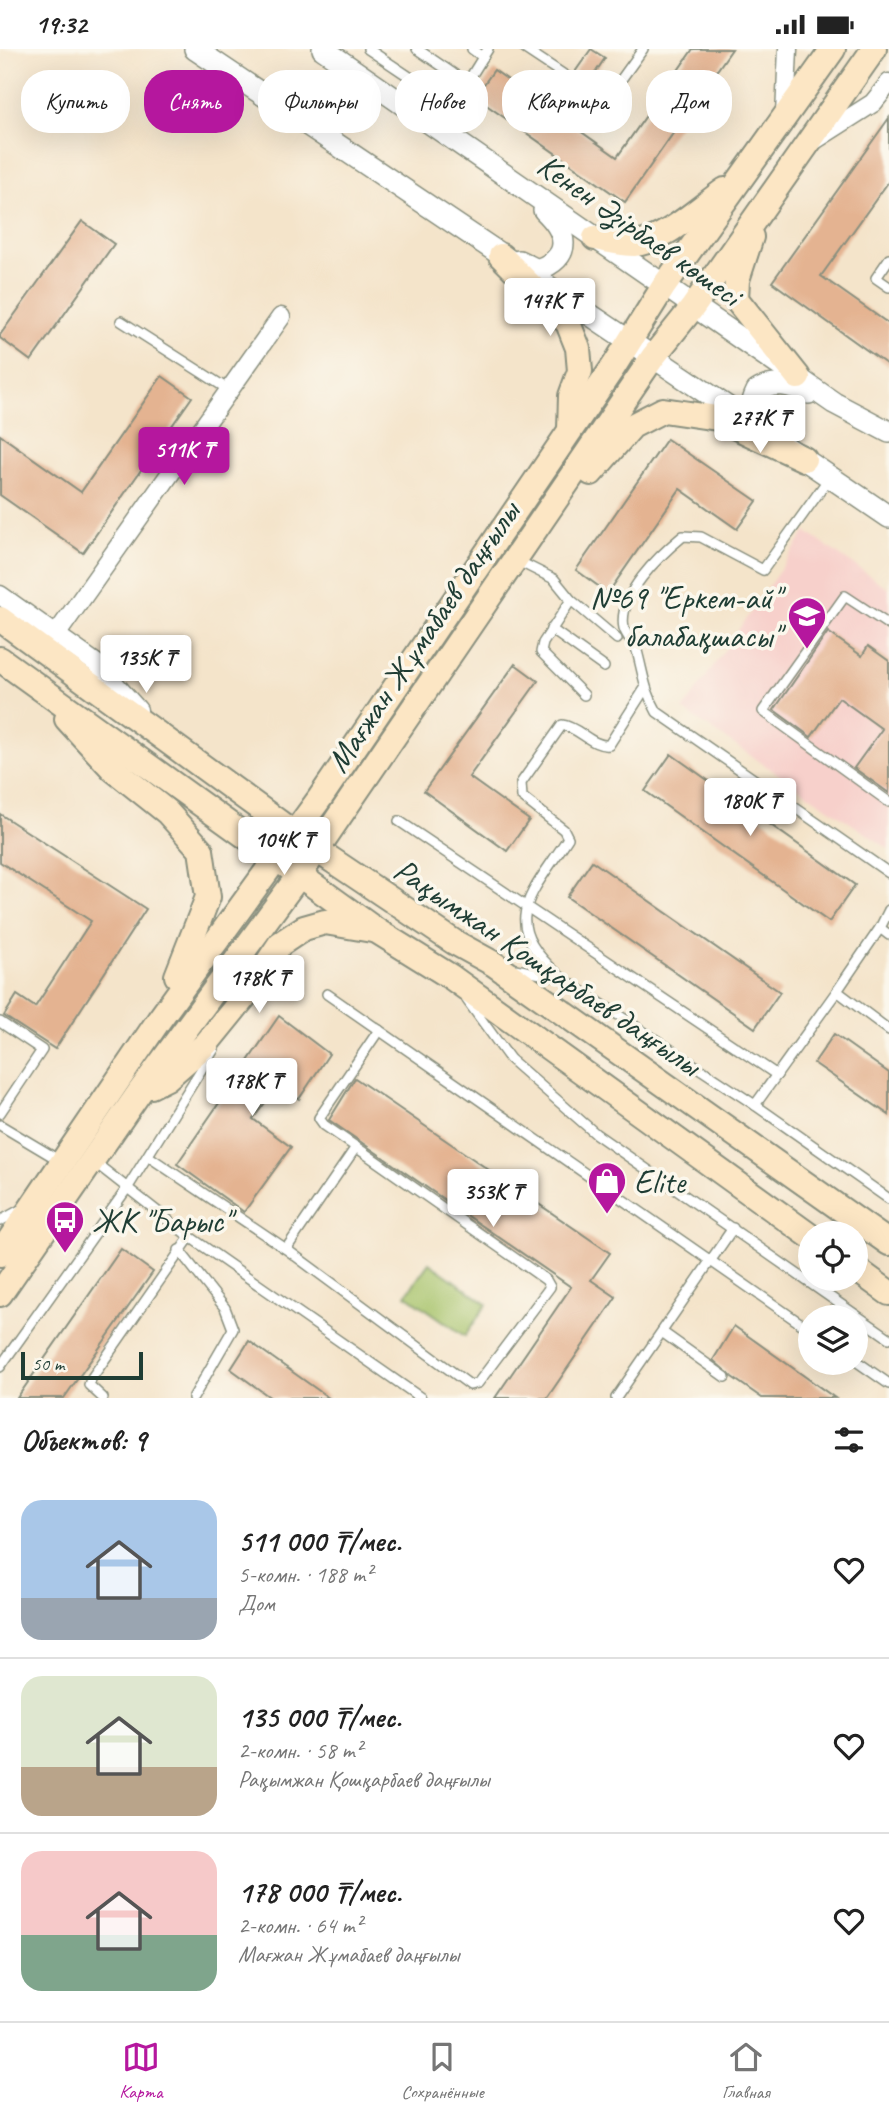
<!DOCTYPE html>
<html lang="ru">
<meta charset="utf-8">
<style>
:root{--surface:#fff;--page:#f6f6f6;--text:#222;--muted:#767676;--line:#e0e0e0;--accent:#b5179e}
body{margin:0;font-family:Caveat,sans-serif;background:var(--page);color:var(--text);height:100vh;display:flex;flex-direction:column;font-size:26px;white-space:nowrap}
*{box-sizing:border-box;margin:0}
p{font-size:23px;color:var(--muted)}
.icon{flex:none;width:38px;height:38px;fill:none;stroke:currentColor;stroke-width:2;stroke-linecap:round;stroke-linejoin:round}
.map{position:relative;height:1349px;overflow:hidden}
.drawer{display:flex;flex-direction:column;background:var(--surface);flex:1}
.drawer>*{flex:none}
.hud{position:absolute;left:21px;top:21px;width:847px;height:63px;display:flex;gap:14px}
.controls{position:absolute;left:798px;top:1172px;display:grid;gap:14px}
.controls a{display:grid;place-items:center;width:70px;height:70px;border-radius:50%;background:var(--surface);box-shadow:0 7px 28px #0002;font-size:35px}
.scale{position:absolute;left:21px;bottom:18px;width:122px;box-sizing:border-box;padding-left:7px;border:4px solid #1f3d34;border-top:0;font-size:19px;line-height:24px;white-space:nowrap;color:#1f3d34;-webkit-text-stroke:5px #fbf7ec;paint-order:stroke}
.price{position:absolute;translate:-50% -60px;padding:0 16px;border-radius:7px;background:#fff;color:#222;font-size:23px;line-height:46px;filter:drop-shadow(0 2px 4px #0008)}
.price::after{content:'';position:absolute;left:50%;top:42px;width:21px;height:16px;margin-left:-10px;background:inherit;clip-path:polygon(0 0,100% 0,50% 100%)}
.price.current{background:var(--accent);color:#fff}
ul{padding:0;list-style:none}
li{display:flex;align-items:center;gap:21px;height:175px;padding:0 21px}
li+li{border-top:2px solid var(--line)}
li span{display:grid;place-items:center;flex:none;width:196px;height:140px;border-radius:21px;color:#555}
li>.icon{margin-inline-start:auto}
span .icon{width:84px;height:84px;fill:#fffc;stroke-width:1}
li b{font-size:30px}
h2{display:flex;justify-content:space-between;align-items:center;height:84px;padding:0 21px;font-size:30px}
.pill{padding:0 24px;border-radius:28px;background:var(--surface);box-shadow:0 7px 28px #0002;font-size:24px;line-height:63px}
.pill.current{background:var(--accent);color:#fff}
.status{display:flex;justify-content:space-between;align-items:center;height:49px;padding:0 35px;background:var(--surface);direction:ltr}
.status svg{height:19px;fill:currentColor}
.dock{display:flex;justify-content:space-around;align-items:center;height:98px;border-top:2px solid var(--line);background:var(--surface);font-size:19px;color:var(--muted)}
.dock a{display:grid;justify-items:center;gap:4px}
.dock .current{color:var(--accent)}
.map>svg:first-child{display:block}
.built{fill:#f7d0cb}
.green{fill:#a6c269;stroke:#62804e;stroke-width:2}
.building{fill:#e4b391}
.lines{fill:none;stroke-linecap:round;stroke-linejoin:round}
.service-casing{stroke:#8a907f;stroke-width:12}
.minor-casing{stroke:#8a907f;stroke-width:21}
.tertiary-casing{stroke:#8a907f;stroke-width:24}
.secondary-casing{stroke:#8a907f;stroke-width:28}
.service{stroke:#fff;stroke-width:9}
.minor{stroke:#fff;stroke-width:18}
.tertiary{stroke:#fff;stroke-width:21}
.secondary{stroke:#fce6c4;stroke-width:24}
.labels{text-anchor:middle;stroke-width:7;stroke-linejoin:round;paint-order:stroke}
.street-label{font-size:33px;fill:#1f3d34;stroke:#fbf7ec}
.poi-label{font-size:33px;fill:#1f3d34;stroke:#fbf7ec;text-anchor:start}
</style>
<div class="status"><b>19:32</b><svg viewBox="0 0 49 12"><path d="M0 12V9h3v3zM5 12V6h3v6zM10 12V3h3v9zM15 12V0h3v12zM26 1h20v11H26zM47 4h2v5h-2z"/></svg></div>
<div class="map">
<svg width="889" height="1349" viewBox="0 0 889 1349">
<rect width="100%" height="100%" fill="#fbf7ec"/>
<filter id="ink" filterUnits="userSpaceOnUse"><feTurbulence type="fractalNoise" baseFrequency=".0143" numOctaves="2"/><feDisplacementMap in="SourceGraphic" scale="14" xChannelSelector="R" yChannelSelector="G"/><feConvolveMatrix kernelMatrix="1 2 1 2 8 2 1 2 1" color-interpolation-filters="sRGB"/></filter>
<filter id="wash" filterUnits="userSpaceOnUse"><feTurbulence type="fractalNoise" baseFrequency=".00686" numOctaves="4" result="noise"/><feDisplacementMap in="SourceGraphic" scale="28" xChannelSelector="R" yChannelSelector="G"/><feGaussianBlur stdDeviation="1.57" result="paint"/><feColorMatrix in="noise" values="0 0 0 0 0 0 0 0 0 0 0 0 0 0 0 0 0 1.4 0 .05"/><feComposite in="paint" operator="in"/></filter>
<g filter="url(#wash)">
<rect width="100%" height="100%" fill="#f4e4ca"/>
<path class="built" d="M806 483 889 540V800L683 661Z"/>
<path class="green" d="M429 1214 487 1255 465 1287 406 1246Z"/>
<g id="blocks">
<g class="building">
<path d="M591 0 605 9 589 33 575 23Z"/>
<path d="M693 0H732L625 153 475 48 494 21 617 108Z"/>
<path d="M889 69V132L821 227 889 275V317L772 233Z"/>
<path d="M82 172 114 195 31 312 0 289V286Z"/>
<path d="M162 327 192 348 83 504 0 446V386L81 443Z"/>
<path d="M667 390 757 452 737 480 680 440 608 544 576 521Z"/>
<path d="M828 583 862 607 868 597 889 612V744L854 719 882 680 839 649 811 688 774 661Z"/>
<path d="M515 615 538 632 469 728 529 771 507 802 424 742Z"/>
<path d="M671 705 855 836 829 873 645 742Z"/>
<path d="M0 765 146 860 55 1000 4 967 17 946 35 958 91 872 0 813Z"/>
<path d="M592 812 780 943 755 979 567 848Z"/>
<path d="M279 967 329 1005 299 1050 279 1035 253 1070 291 1098 244 1163 177 1115Z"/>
<path d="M834 985 889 1024V1066L814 1014Z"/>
<path d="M355 1029 610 1204 591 1231 616 1248 547 1349H495L571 1238 329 1071Z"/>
<path d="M121 1200 153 1223 64 1349H17Z"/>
<path d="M734 1277 835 1349H762L732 1328 713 1311Z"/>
<path d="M249 1292 329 1349H271L231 1320Z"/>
</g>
</g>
</g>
<g filter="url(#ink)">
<use href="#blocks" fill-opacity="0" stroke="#8a907f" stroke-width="2"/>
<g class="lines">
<g class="service-casing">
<g id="service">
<path d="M368 0 453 57"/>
<path d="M417 0 467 34"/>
<path d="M472 0 483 8"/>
<path d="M525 0 605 53 643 0"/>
<path d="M439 79 488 0"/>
<path d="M889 210 876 229 889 238"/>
<path d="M121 272 229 341"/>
<path d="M830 428 763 521 701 488 683 487C660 506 617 546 624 579 626 587 634 594 637 602 644 628 644 640 657 663L889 824"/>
<path d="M518 512 554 530 571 551 617 590"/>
<path d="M571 551 543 594 541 603 584 646"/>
<path d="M889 576 845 547 763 662 889 753"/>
<path d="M551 580 604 618"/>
<path d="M399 772 777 1026"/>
<path d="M880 879 889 861"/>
<path d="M515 920 562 929 755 1056 889 1150"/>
<path d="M561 928C496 872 531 847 568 789L564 781 522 748 521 734 562 676C579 678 592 698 609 696L644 641"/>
<path d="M837 942 880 879 889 886"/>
<path d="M327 945 810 1281"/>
<path d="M467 951 510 1010 596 1085 889 1289"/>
<path d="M0 973 42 1001 0 1064"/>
<path d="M755 1056 837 942 889 981"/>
<path d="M0 1076 62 1113"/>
<path d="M356 1098 324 1076 319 1069 379 981"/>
<path d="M148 1107 286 1200 470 1336 478 1334 550 1238 546 1231 356 1098 286 1200"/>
<path d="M93 1112 190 1188 421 1349"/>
<path d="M0 1172 22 1160"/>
<path d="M179 1201 225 1259 233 1280 193 1349"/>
<path d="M662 1283 725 1328"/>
<path d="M856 1312 889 1335"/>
<path d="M0 1318 128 1138 214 1000"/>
<path d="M103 1349 89 1336 91 1330 190 1188"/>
<path d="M616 1349 733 1179"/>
</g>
</g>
<g class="minor-casing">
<g id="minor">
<path d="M785 66 788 0"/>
<path d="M815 91 873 54 889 34"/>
<path d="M0 546 97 615 138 661"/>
<path d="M56 586 281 268"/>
</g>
</g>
<g class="tertiary-casing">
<g id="tertiary">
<path d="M195 0 760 380"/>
<path d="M323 0 834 354 889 383"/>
<path d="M519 212 537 221C573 208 568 184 544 161"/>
<path d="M762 379C750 366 749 358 757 342 775 331 790 336 809 344"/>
<path d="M789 400 889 468"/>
</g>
</g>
<g class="secondary-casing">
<g id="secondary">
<path d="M751 188 737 231 736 250 798 328"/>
<path d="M595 189C607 191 622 195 634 195 664 193 700 158 725 141"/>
<path d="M501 207 568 274 578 299 580 322 571 347 570 380"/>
<path d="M591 424 632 377 663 361 717 369 804 410"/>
<path d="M0 570 317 801 454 893 494 915 889 1194"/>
<path d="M0 610 377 882 451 928 810 1187"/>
<path d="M67 670 113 720 167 763 201 801 208 848 177 927"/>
<path d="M151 1037 167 1029 206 995 249 942 280 895 304 879 325 873 372 881"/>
<path d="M0 1205 159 971 320 749 614 317 664 237 833 0"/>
<path d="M856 1220 889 1244"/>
<path d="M0 1245 141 1041 300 825 653 308 693 258 874 0"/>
</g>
</g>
<use href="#service" class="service"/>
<use href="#minor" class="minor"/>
<use href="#tertiary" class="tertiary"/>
<use href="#secondary" class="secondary"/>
</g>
</g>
<defs>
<g id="school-pin" transform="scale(2.0125)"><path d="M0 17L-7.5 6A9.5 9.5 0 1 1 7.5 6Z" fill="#b5179e" stroke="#fbf7ec"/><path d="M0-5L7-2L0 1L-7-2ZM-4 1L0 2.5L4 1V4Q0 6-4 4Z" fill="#fff"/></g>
<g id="shop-pin" transform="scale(2.0125)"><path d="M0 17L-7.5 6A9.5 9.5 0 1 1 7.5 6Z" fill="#b5179e" stroke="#fbf7ec"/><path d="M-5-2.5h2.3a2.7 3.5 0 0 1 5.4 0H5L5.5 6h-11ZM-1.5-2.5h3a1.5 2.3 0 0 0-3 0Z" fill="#fff"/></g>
<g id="bus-pin" transform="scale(2.0125)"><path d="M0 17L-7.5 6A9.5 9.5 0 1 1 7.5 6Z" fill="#b5179e" stroke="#fbf7ec"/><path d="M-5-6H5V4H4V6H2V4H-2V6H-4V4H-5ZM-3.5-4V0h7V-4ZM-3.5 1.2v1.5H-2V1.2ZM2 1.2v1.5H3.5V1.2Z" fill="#fff"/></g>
</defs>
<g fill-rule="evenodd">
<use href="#school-pin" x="807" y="567"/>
<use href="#shop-pin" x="607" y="1132"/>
<use href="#bus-pin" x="65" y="1171"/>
</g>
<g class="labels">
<g class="street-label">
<text transform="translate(640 180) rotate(35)" y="12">Кенен Әзірбаев көшесі</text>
<text transform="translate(422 587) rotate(-56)" y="12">Мағжан Жұмабаев даңғылы</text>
<text transform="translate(548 917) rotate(34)" y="12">Рақымжан Қошқарбаев даңғылы</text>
</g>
<g class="poi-label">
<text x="780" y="560" text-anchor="end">№69 "Еркем-ай"<tspan x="780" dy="38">балабақшасы"</tspan></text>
<text x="634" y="1144">Elite</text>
<text x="92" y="1183">ЖК "Барыс"</text>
</g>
</g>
</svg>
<div class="controls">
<a><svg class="icon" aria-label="locate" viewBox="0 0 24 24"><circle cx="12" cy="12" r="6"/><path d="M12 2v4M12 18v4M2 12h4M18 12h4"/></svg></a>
<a><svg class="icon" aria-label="layers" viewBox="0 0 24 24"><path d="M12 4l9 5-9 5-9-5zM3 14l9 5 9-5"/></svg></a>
</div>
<div class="scale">50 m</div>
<b class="price" style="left:550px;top:289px">147K ₸</b>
<b class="price" style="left:760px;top:406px">277K ₸</b>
<b class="price current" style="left:184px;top:438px">511K ₸</b>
<b class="price" style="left:146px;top:646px">135K ₸</b>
<b class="price" style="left:750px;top:789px">180K ₸</b>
<b class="price" style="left:284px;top:828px">104K ₸</b>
<b class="price" style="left:259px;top:966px">178K ₸</b>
<b class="price" style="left:252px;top:1069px">178K ₸</b>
<b class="price" style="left:493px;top:1180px">353K ₸</b>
<div class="hud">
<a class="pill">Купить</a>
<a class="pill current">Снять</a>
<a class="pill">Фильтры</a>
<a class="pill">Новое</a>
<a class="pill">Квартира</a>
<a class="pill">Дом</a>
</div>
</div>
<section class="drawer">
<h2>Объектов: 9<svg class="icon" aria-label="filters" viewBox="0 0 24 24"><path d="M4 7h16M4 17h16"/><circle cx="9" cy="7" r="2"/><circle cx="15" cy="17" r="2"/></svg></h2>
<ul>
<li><span style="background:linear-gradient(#a9c7e8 70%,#9aa5b1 0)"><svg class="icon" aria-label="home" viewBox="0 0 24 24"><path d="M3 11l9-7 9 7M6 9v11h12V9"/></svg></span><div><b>511 000 ₸/мес.</b><p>5-комн. · 188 m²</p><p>Дом</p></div><svg class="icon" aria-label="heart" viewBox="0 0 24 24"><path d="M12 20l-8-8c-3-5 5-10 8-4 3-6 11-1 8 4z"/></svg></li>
<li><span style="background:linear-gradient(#dfe7d0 65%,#b9a48a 0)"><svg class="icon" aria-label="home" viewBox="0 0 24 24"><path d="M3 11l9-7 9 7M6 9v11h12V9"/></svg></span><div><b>135 000 ₸/мес.</b><p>2-комн. · 58 m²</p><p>Рақымжан Қошқарбаев даңғылы</p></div><svg class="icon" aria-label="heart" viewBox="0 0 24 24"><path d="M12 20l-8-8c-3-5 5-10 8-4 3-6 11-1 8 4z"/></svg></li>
<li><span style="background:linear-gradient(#f6c9c9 60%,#7fa58c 0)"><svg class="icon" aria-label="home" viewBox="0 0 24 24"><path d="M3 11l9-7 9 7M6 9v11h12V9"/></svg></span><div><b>178 000 ₸/мес.</b><p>2-комн. · 64 m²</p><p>Мағжан Жұмабаев даңғылы</p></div><svg class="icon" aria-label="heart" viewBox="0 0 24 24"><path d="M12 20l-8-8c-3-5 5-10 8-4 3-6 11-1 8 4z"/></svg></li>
</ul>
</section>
<nav class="dock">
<a class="current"><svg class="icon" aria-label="map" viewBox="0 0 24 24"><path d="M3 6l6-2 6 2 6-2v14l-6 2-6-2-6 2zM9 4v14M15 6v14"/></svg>Карта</a>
<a><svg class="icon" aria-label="saved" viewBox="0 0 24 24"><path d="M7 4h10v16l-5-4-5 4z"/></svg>Сохранённые</a>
<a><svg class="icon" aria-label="home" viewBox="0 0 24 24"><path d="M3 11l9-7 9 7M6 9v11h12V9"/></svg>Главная</a>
</nav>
